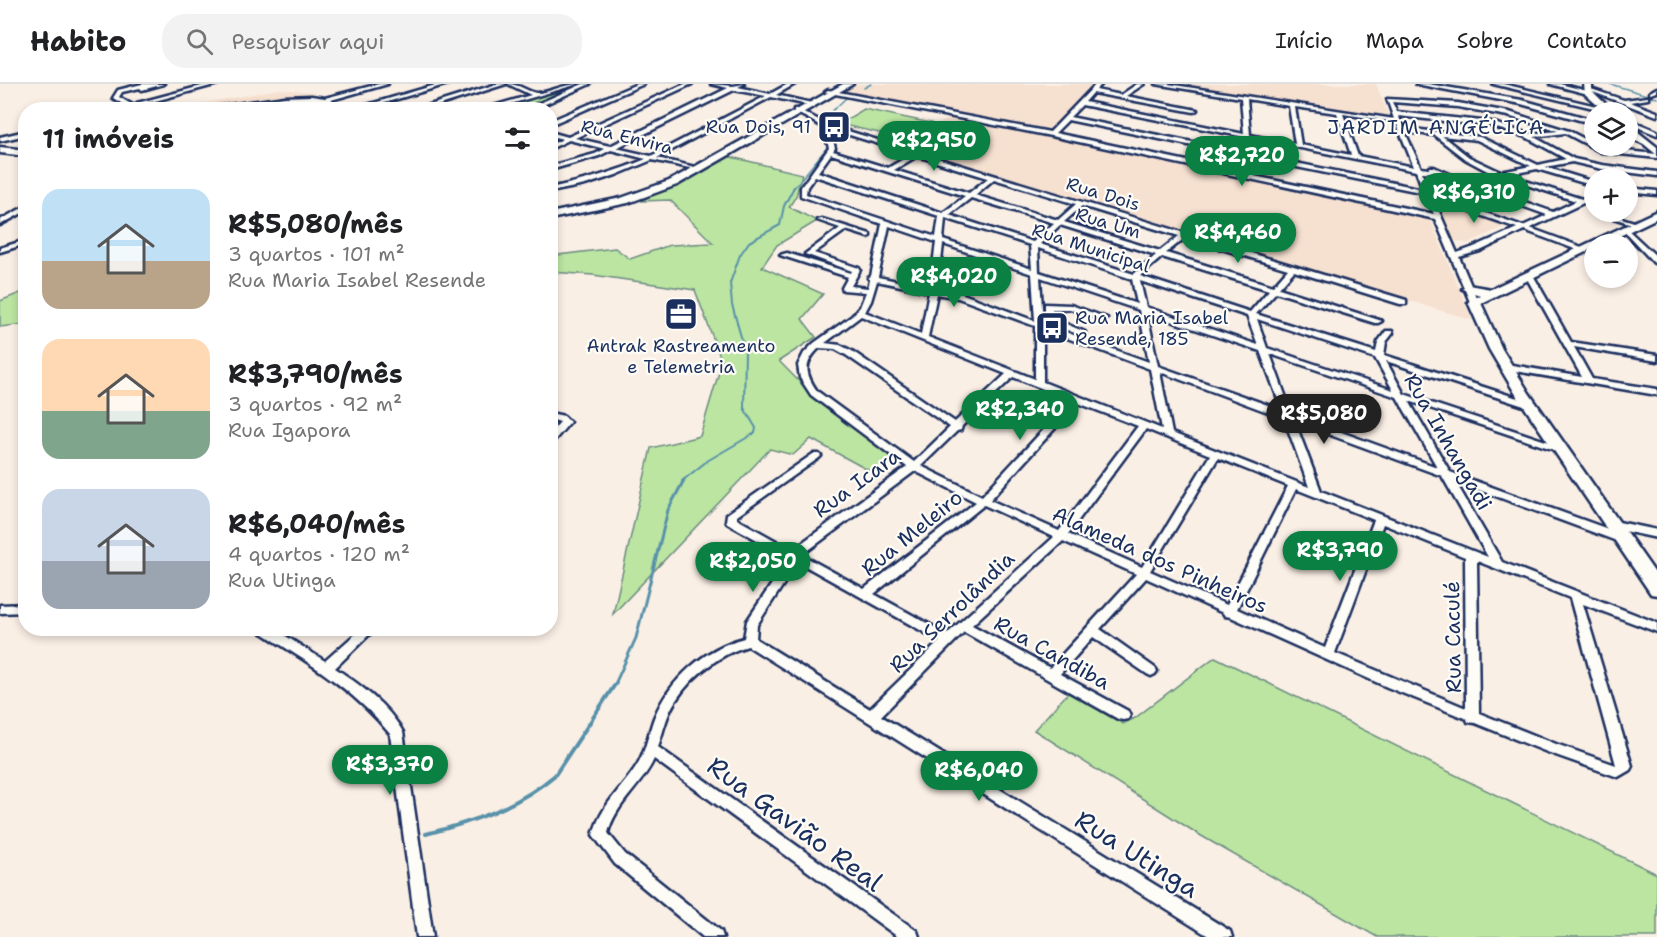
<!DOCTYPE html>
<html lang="pt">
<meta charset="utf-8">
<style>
:root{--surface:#fff;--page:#f2f2f2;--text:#202124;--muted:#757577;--line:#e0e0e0;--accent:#0b8043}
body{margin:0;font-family:"Shantell Sans",sans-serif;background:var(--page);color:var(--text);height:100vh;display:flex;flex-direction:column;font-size:22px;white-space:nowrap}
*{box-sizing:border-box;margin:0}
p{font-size:20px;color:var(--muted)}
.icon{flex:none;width:33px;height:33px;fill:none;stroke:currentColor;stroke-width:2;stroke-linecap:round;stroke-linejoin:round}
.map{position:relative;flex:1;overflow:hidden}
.sheet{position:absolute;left:18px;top:18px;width:540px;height:534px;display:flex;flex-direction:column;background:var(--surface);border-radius:24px;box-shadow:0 3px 9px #0003}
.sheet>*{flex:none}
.fabs{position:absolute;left:1584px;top:18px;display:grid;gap:12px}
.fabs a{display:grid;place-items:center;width:54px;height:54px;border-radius:50%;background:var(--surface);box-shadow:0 3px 9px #0003;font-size:30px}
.price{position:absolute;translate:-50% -51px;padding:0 14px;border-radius:21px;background:var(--accent);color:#fff;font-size:20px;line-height:39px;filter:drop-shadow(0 2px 3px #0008)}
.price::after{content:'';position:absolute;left:50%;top:36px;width:18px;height:14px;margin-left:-9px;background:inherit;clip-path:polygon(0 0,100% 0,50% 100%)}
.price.on{background:#222;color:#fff}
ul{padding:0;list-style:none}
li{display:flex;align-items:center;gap:18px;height:150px;padding:0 24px}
li span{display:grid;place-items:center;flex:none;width:168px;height:120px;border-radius:18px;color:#555}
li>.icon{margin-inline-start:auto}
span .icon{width:72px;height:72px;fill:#fffc;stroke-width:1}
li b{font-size:26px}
h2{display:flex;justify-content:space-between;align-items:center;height:72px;padding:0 24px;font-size:26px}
header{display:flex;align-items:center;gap:36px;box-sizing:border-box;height:84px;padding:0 30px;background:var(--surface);border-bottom:2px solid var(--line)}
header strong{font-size:28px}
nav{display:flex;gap:33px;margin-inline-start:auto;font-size:21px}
.search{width:420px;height:54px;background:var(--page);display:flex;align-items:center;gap:15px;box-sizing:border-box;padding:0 21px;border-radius:24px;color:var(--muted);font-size:22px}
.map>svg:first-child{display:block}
.built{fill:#f6e0d0}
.green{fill:#bbe5a1;stroke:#6b8a80;stroke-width:1.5}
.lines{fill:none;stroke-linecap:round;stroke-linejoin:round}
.stream-far3{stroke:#5991aa;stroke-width:1.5}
.stream-far2{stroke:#5991aa;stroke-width:2}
.stream-far1{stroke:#5991aa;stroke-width:3}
.stream{stroke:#5991aa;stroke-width:4}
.street-casing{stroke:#1b2f5e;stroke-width:5}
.secondary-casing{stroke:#1b2f5e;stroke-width:5}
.street{fill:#fdfcf7;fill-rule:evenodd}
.secondary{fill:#fdfcf7;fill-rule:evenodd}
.labels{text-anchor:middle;stroke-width:4.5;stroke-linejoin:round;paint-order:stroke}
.far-poi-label{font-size:18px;fill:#1b2f5e;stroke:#fdfcf7;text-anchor:end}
.far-street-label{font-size:18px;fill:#1b2f5e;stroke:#fdfcf7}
.far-quarter-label{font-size:20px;letter-spacing:1.5px;fill:#1b2f5e;stroke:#fdfcf7}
.street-label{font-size:21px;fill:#1b2f5e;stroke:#fdfcf7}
.near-street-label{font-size:26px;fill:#1b2f5e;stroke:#fdfcf7}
</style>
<header>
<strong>Habito</strong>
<div class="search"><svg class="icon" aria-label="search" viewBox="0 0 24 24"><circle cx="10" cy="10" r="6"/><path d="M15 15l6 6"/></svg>Pesquisar aqui</div>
<nav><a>Início</a><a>Mapa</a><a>Sobre</a><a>Contato</a></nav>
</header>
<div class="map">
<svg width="1657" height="853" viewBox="0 0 1657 853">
<rect width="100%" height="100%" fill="#faefe5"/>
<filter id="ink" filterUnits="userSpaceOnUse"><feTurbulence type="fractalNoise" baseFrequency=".0167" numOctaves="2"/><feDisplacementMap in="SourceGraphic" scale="12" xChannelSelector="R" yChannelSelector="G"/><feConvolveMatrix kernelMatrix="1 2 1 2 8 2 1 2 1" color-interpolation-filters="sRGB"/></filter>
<g filter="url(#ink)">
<g class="built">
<path d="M859 0H1094L1044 51 1429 133 1472 236 905 63 955 30 844 8Z"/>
<path d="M1170 0H1376L1389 33Z"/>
<path d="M278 5 314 8 323 16 315 25 169 26Z"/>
<path d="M1441 119 1451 120 1508 141 1468 159 1459 158 1453 155 1439 121Z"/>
</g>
<g class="green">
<path d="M566 3H577L517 25 486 26Z"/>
<path d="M864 25 931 39 906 55 839 40Z"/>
<path d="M727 72 802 90 796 112 789 123 817 137 777 161 762 183 823 210 802 235 816 253 779 277 822 321 896 374 877 391 811 355 793 371 770 365 613 530 651 364 700 352 722 278 695 206 593 191 551 188 550 172 615 164 630 175 670 161 713 159 670 116 641 117Z"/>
<path d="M25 207V240L0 243V217Z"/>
<path d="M1215 573 1657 790V853H1377L1198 750 1034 646 1068 609 1123 640 1135 634Z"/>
</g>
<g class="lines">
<g class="stream-far3">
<path d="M1610 0 1657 14"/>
<path d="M864 4 871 0"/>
<path d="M823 36 846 14"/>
<path d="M819 42 827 55"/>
<path d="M793 105 829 61"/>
</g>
<path class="stream-far2" d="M682 397 707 377 755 349 756 344 744 324 745 267 732 221 730 199 740 171 749 158 780 141 784 122 794 103"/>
<path class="stream-far1" d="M615 600 636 554 668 426 684 396"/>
<path class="stream" d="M426 750C473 738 517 723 555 691L616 599"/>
<g class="street-casing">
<g id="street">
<path d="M142 0H164L142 6 140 4 122 8 119 13 136 23 151 26H132L113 14 118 6Z"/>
<path d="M209 0H218L140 21 137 19Z"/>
<path d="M379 0H388L331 16 333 17 330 19C292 12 260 22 222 25 213 26 203 26 194 26L285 13 311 12 325 14Z"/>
<path d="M439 0H448L360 26H350Z"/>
<path d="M497 0H506L424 26H414Z"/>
<path d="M508 0C519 0 526 7 536 9 545 10 565 0 578 0L490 26H480L531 11Z"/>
<path d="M583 0H590L532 26H524Z"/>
<path d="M637 0H644L550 41V37Z"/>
<path d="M685 0H692L575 54 610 62 728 4 711 0 733 2 744 0 738 3 770 10 788 0H795L776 11 816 20 813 22 771 13 657 74 699 84V86L652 76 616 91 585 101 550 108V104C583 97 615 88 646 75L611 66 599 72 550 86V82L595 70 605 65 569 56 550 65V61L563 55 550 52V48L568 53ZM734 6 766 12 651 72 616 64Z"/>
<path d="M1096 0H1102L1096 6 1121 11 1137 0H1144L1126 12 1197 26 1194 28 1093 9 1085 18 1244 50 1241 14 1155 0H1168L1394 35 1387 15 1458 19 1509 28 1569 47 1604 65 1657 70V74L1601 68 1565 49 1534 53 1574 75 1602 81 1657 88V92L1602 85 1572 78 1545 83 1594 98V102L1537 85 1507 91 1582 115 1594 110V114L1530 144 1587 165 1580 167 1524 146 1480 167 1459 173 1478 218 1474 220 1470 218 1435 135 1051 52 825 8 828 6 1050 48ZM1247 15 1289 22 1295 60 1250 51ZM1392 18 1458 23 1508 32 1558 47 1528 50 1491 38 1397 28ZM1082 21 1245 53 1246 69 1070 33ZM1295 23 1337 29 1351 71 1301 61ZM1343 30 1396 38 1414 83 1358 72ZM1398 32 1490 42 1526 53 1566 75 1538 81 1480 53 1404 44ZM1068 36 1246 73 1248 90 1055 49ZM1405 48 1434 51 1465 75 1493 90 1463 96 1434 83H1430L1429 85 1421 84ZM1442 52 1477 56 1531 82 1501 88 1469 73ZM1251 54 1416 87 1423 105 1252 70ZM1252 74 1425 109 1434 130 1254 92ZM1422 88 1437 89 1472 104 1547 131 1523 142 1463 121 1433 114ZM1499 92 1576 117 1553 128 1469 98ZM1435 118 1459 124 1517 144 1474 163 1457 169Z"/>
<path d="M1416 0H1428L1522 16 1594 36V40L1521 20Z"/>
<path d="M1493 0H1503L1609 25 1606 27Z"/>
<path d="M1550 0H1560L1591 8 1588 10Z"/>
<path d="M1585 3 1624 16 1648 13V15L1630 18 1657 28V32L1585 5Z"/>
<path d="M1657 4V8L1650 10V8Z"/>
<path d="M321 23 325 26H319Z"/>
<path d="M794 25H798L828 41 1406 216V220H1400L1294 187 1279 204 1382 237 1378 239H1375L1276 208 1256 230 1376 268 1378 258 1386 247H1392L1393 249 1386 258 1384 271 1533 319 1535 321 1533 323H1527L1386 277 1404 310 1561 362 1563 364 1561 366H1555L1409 317 1450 388 1622 450 1623 453 1618 457 1614 456 1455 397 1502 478 1657 539V548L1583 520 1632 682 1630 686 1618 693 1547 668 1475 639 1468 638 1467 635 1387 603 1231 533 1225 532 1223 529 1146 494 1100 545 1155 584 1157 587 1155 590 1151 592 1147 590 1093 553 1060 590 1128 627 1130 631 1128 635 1123 636 1118 635 964 548 881 632 1230 847 1232 853H1210L748 562C717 570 684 598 670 627 665 638 662 651 658 663L917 847 919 853H898L654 675C642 702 615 720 608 749L625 770 721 847 723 853H703L615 780 593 751C601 721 621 706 637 681 646 667 648 650 654 634 669 596 705 564 744 554L747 537 789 474 727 439 726 437 727 430 813 370H819L821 372 819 374 737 432V435L794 467 796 463 907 383 811 311 800 294 798 281 804 269 814 259 852 232 860 223 866 208 843 206 842 204 848 193 780 171 787 169 851 189 852 187 805 170 840 144 817 136 822 135 870 150V152L868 153 846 146 814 169 859 184 860 186 851 202 868 204 870 196 868 194 871 192 882 140 801 112V103L829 64 823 43 794 27ZM830 45 912 70 888 84 833 67 835 64ZM831 70 965 112 943 129 818 88ZM917 72 988 94 969 109 894 86ZM815 92 939 132 936 153 806 110 807 103ZM994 95 1076 120 1058 136 975 111ZM971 114 1054 139 1033 158 949 131ZM1082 122 1179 152 1160 167 1064 138ZM945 134 1030 161 1032 185 943 156ZM1060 141 1156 171 1134 190 1040 160ZM889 142 936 158 930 204 878 193ZM1185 154 1288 185 1273 202 1166 169ZM943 160 1032 190 1035 237 963 210 938 205ZM1038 164 1132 195 1137 220 1039 188ZM1162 173 1269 206 1250 228 1140 192ZM1040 193 1139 226 1149 278 1043 240ZM877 197 929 208 921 250 865 228 871 217ZM1140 197 1247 232 1258 261 1146 223ZM937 210 958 214 1035 242V295L928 253ZM1147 229 1260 267 1282 326 1158 282ZM861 232 1006 290 955 338 852 267 840 261 825 259ZM1257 235 1375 274 1393 306 1267 264ZM1043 245 1150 285 1162 345 1043 298ZM819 264 835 265 846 271 950 343 914 378 817 307C805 289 803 280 819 264ZM1270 270 1397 313 1437 383 1292 330ZM1160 288 1284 334 1309 403 1172 349ZM1013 293 1071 316 982 412 921 382 957 347 961 346 962 342ZM1078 319 1138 342 1059 447 990 416ZM1295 338 1442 392 1488 473 1321 407ZM1146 345 1210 371 1142 483 1068 450ZM1218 374 1288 402 1227 521 1150 487ZM915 387 976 418 864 505 802 471ZM1296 405 1374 436 1325 564 1237 525ZM984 421 1054 453 947 550 874 510ZM1383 440 1465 473 1466 624 1335 569ZM1063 457 1136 490 1050 584 972 541ZM1477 477 1570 514 1616 681 1556 660 1479 629ZM798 478 940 557 870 625 756 555 757 541Z"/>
<path d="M1628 35 1657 47V51L1628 39Z"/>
<path d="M26 47V51L0 57V53Z"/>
<path d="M1628 49 1648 58 1649 59 1644 60 1628 53Z"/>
<path d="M1628 104 1657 107V111L1628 108Z"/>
<path d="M26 122V127L0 141V136Z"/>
<path d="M1595 128H1603L1640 140 1635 141Z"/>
<path d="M1626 144 1657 173V179H1654L1624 147V145Z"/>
<path d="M26 156V160L0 168V164Z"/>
<path d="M1526 189 1533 191 1571 258 1657 271V277L1574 263 1592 295 1657 305V311L1503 285 1502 283 1506 280 1582 293 1525 191Z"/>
<path d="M1045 220 1071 221 1107 234 1103 236 1070 225H1052V234L1085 248V252H1082L1045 237Z"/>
<path d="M550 329 564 332 570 338 553 358 550 359V349L560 338 550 335Z"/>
<path d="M1609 436 1657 446V454L1605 443 1604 440 1605 437Z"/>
<path d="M26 520V528L0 529V521Z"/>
<path d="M257 544H273L325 577 362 544H376L335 584C359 600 388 621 403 648L433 853H417L390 650C354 605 306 577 259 547Z"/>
</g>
</g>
<g class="secondary-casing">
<g id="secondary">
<path d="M843 0H853L677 101 628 119 550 135V129L621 114 669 97Z"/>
<path d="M1584 0H1592V7L1614 28H1605L1585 10Z"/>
<path d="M1628 40 1657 63V71L1628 47Z"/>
<path d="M0 63 26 66V72L0 69Z"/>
<path d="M1657 127V134L1603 160H1594V164L1481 219 1502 265 1529 309 1657 492V511L1651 510 1515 309 1489 265 1468 218 1480 211 1462 205 1468 201 1491 205Z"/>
</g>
</g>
<use href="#street" class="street"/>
<use href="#secondary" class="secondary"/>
</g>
</g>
<defs>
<g id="bus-square" transform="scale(1.725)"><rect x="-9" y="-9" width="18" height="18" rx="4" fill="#1b2f5e" stroke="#fdfcf7"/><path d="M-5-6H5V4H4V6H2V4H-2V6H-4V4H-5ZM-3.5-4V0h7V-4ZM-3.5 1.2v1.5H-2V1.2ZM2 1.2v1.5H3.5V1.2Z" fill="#fff"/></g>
<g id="office-square" transform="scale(1.725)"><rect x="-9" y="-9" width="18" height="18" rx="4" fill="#1b2f5e" stroke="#fdfcf7"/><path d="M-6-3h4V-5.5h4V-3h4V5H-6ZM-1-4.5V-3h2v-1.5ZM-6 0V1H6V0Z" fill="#fff"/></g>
</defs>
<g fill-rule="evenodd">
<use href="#bus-square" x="834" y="43"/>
<use href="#office-square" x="681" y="230"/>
<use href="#bus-square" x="1052" y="244"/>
</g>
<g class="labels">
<g class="far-poi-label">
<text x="811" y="49">Rua Dois, 91</text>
<text x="1075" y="240" text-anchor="start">Rua Maria Isabel<tspan x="1075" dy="21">Resende, 185</tspan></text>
<text x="681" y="268" text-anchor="middle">Antrak Rastreamento<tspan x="681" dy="21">e Telemetria</tspan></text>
</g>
<g class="far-street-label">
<text transform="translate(627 53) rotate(14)" y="6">Rua Envira</text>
<text transform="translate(1103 110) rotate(17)" y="6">Rua Dois</text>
<text transform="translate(1108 139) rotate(17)" y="6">Rua Um</text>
<text transform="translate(1091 164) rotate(18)" y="6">Rua Municipal</text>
</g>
<g class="far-quarter-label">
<text x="1436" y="50">JARDIM ANGÉLICA</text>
</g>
<g class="street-label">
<text transform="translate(1448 358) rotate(60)" y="7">Rua Inhangadi</text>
<text transform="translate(857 399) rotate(-36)" y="7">Rua Icara</text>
<text transform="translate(912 449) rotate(-39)" y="7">Rua Meleiro</text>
<text transform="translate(1160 476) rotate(24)" y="7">Alameda dos Pinheiros</text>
<text transform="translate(952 528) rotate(-44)" y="7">Rua Serrolândia</text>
<text transform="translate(1453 553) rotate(-91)" y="7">Rua Caculé</text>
<text transform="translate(1052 569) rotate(29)" y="7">Rua Candiba</text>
</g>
<g class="near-street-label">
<text transform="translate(795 740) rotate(36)" y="9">Rua Gavião Real</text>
<text transform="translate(1137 770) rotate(32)" y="9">Rua Utinga</text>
</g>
</g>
</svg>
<div class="fabs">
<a><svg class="icon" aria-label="layers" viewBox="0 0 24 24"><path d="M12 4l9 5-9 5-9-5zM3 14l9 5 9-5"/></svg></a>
<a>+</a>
<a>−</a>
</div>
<b class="price" style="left:934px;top:88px">R$2,950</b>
<b class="price" style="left:1242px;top:103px">R$2,720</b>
<b class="price" style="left:1474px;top:140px">R$6,310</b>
<b class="price" style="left:1238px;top:180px">R$4,460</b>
<b class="price" style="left:954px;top:224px">R$4,020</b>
<b class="price" style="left:1020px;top:357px">R$2,340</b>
<b class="price on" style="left:1324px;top:361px">R$5,080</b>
<b class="price" style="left:1340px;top:498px">R$3,790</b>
<b class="price" style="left:753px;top:509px">R$2,050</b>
<b class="price" style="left:390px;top:712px">R$3,370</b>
<b class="price" style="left:979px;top:718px">R$6,040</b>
<section class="sheet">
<h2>11 imóveis<svg class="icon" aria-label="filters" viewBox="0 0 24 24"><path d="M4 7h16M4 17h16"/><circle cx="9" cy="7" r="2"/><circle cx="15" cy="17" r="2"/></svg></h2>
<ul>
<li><span style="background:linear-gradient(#bfe0f5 60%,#b9a48a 0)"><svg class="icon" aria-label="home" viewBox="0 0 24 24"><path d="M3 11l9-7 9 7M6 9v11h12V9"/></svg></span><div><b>R$5,080/mês</b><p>3 quartos · 101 m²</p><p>Rua Maria Isabel Resende</p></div></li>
<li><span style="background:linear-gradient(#ffd9b3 60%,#7fa58c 0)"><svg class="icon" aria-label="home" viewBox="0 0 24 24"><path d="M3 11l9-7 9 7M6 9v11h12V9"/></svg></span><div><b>R$3,790/mês</b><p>3 quartos · 92 m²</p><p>Rua Igapora</p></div></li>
<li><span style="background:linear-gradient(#c9d6e8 60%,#9aa5b1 0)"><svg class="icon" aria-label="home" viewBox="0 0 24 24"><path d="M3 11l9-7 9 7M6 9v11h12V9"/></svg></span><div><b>R$6,040/mês</b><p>4 quartos · 120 m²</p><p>Rua Utinga</p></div></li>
</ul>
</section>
</div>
